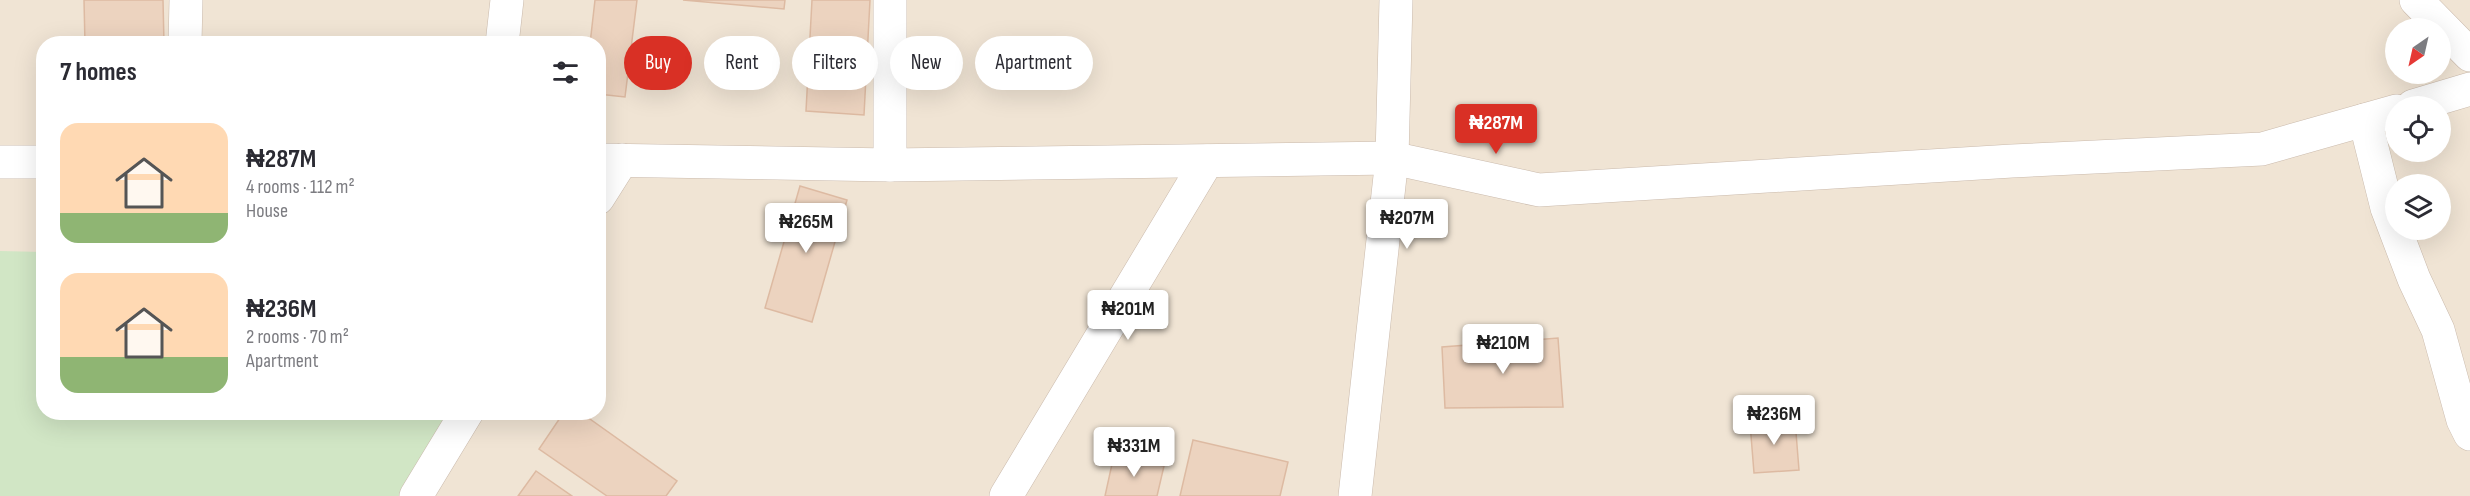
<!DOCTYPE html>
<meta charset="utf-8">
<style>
:root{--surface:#fff;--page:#f7f7f7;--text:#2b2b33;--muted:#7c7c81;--accent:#d93025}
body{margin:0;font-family:"Sofia Sans Condensed",sans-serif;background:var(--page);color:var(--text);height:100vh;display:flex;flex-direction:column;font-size:22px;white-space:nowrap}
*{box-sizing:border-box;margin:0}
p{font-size:20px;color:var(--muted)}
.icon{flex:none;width:33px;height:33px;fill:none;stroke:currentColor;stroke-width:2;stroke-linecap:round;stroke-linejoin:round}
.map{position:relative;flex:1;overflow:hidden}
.sheet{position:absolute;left:36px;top:36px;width:570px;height:384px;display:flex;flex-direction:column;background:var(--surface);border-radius:24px;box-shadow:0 6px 24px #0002}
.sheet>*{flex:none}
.hud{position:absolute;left:624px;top:36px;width:570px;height:54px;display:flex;gap:12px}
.needle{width:39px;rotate:214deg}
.fabs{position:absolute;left:2385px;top:18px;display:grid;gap:12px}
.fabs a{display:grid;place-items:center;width:66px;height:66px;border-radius:50%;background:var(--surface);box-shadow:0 6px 24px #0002;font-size:30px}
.price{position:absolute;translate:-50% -51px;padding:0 14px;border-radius:6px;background:#fff;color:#222;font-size:20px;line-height:39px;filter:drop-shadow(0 2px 3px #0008)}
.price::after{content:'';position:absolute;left:50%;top:36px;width:18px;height:14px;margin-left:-9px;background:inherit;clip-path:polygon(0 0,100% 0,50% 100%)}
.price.active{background:var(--accent);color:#fff}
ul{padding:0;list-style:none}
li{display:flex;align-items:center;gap:18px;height:150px;padding:0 24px}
li span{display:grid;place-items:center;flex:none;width:168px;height:120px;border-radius:18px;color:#555}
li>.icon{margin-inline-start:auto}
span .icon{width:72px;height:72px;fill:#fffc;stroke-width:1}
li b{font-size:26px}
h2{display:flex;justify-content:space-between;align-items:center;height:72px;padding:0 24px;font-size:26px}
.tag{padding:0 21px;border-radius:27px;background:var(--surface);box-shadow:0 6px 24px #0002;font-size:21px;line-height:54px}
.tag.active{background:var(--accent);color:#fff}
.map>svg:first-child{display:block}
.residential{fill:#f0e4d4;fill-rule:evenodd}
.green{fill:#d1e6c5}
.building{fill:#ecd3bf;stroke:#ddbaa2;stroke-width:1.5}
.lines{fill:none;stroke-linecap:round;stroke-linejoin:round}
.minor-casing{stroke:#cabaac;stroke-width:34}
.minor{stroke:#fff;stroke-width:33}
</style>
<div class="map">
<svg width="2470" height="496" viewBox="0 0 2470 496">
<rect width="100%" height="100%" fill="#faf2e5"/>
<path class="residential" d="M0 0H2470V496H425L475 413 598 412V44H44L43 301 0 304ZM2396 28H2440V74H2396ZM2396 106H2440V152H2396ZM2396 184H2440V230H2396Z"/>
<path class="green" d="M0 251 43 252 44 412 475 413 425 496H0Z"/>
<g class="building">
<path d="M84 0H163L164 44H85Z"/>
<path d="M595 0H637L625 97 598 94V44H590Z"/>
<path d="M683 0H785L784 9Z"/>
<path d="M812 0H870L864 115 806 111Z"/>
<path d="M800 186 847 200 812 322 765 308Z"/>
<path d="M1558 338 1563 407 1445 408 1442 347Z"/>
<path d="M564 412H580L677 481 666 496H607L539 449Z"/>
<path d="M1795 420 1799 470 1754 473 1750 423Z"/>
<path d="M1193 440 1288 462 1280 496H1180Z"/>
<path d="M1114 455 1164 466 1157 496H1105Z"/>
<path d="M536 471 572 496H518Z"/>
</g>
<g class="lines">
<g class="minor-casing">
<g id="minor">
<path d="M2416 0 2470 55"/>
<path d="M185 44 186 0"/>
<path d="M502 44 507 0"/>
<path d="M2413 106 2470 89"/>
<path d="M2365 120 2387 208 2414 279 2438 330 2463 420 2470 434"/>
<path d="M598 160 890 165 1392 158 1539 190 2012 161 2262 149 2396 111"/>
<path d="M0 162H44"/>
<path d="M890 165V0"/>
<path d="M598 198 622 160"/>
<path d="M416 496 467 412"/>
<path d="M1006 496 1207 161"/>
<path d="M1355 496 1392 158 1396 0"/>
</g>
</g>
<use href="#minor" class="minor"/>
</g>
</svg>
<div class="fabs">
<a><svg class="needle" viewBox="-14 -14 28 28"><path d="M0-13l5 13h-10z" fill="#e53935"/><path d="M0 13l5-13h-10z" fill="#7c7c81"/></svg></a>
<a><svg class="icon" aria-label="locate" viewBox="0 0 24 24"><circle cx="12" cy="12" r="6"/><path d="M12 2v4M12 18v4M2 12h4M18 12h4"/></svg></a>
<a><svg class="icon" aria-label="layers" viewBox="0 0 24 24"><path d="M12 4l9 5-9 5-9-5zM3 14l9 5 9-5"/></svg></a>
</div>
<b class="price active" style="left:1496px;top:155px">₦287M</b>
<b class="price" style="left:1407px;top:250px">₦207M</b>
<b class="price" style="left:806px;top:254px">₦265M</b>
<b class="price" style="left:1128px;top:341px">₦201M</b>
<b class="price" style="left:1503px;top:375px">₦210M</b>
<b class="price" style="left:1774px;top:446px">₦236M</b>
<b class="price" style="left:1134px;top:478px">₦331M</b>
<div class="hud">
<a class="tag active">Buy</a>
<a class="tag">Rent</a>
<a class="tag">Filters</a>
<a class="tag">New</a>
<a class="tag">Apartment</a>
</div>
<section class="sheet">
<h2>7 homes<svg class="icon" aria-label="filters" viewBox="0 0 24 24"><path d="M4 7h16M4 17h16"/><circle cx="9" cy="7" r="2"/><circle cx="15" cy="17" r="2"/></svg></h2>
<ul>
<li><span style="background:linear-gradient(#ffd9b3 75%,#8fb573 0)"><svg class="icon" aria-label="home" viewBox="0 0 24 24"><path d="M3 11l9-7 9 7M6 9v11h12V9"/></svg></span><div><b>₦287M</b><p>4 rooms · 112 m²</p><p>House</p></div></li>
<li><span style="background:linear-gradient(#ffd9b3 70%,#8fb573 0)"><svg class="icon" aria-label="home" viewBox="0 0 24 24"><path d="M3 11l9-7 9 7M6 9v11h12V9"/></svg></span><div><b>₦236M</b><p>2 rooms · 70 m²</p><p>Apartment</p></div></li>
</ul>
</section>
</div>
